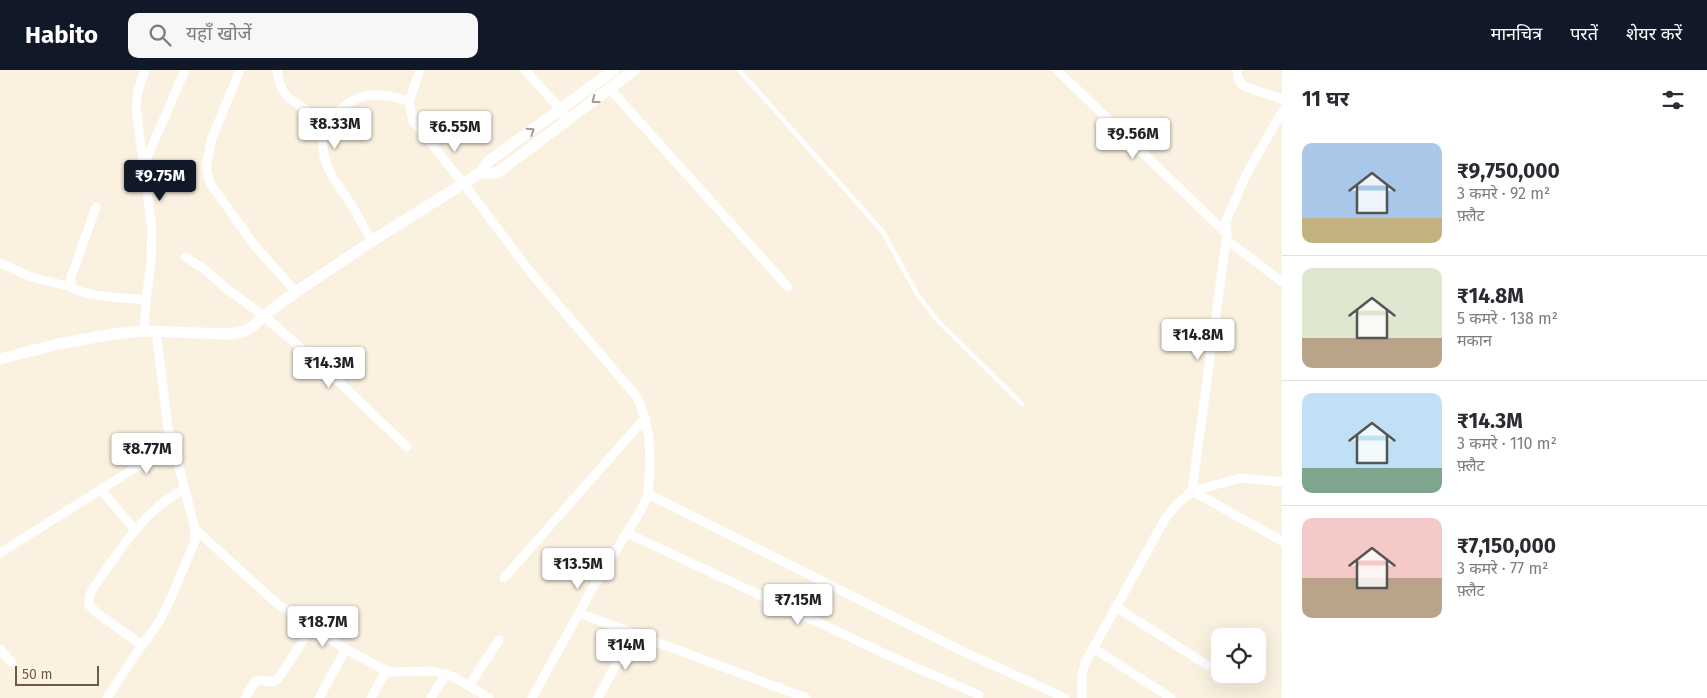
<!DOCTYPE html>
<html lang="hi">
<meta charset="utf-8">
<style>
:root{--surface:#fff;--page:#f7f7f7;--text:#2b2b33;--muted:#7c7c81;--line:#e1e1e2;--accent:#111827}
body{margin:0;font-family:"Fira Sans","Noto Sans Devanagari",sans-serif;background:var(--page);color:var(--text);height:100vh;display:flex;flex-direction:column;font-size:19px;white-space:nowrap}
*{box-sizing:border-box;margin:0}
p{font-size:16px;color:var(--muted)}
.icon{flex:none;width:28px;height:28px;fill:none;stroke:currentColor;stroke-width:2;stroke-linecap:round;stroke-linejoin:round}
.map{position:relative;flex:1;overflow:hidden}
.details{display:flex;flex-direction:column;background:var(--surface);width:425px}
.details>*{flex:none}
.buttons{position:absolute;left:1211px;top:558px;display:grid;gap:10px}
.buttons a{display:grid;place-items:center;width:55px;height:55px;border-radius:10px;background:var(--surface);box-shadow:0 5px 20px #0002;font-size:25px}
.scale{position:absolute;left:15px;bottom:12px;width:84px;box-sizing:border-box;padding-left:5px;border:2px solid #6f5949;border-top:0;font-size:14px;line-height:18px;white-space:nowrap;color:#6f5949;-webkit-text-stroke:4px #fef6e5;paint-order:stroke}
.price{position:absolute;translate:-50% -42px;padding:0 11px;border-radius:5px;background:#fff;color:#222;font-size:16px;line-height:32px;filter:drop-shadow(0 1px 2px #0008)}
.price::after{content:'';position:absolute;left:50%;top:30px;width:15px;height:11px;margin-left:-8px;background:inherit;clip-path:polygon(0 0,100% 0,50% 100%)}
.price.selected{background:var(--accent);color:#fff}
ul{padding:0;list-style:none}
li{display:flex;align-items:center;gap:15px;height:125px;padding:0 20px}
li+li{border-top:1px solid var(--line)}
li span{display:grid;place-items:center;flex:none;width:140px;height:100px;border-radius:10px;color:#555}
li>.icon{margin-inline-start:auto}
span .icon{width:60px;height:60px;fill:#fffc;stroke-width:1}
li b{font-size:21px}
h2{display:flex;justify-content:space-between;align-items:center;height:60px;padding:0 20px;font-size:21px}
header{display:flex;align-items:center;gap:30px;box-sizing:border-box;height:70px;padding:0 25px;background:var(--accent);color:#fff}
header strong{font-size:24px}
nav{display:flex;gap:28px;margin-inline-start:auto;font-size:18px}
.search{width:350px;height:45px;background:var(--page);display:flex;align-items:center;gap:12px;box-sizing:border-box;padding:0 18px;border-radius:10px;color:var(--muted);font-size:19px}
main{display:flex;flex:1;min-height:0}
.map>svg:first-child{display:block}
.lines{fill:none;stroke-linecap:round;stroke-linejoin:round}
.service{stroke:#fff;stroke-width:4.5}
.minor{stroke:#fff;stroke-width:9}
.tertiary{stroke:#fff;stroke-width:11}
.oneway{stroke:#a99b92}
</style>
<header>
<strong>Habito</strong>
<div class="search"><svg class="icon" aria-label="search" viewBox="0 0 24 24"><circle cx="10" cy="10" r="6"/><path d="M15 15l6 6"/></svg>यहाँ खोजें</div>
<nav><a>मानचित्र</a><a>परतें</a><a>शेयर करें</a></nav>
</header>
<main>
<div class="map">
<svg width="1282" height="628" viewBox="0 0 1282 628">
<rect width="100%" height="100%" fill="#faf1e0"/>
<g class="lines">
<path class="service" d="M739 0 883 162 917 224 937 250 1022 334"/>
<g class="minor">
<path d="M240 0 212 68 206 97 210 113 255 176 296 222"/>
<path d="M277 0C282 35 295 27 315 48 325 59 321 76 325 89 329 105 338 115 347 128 356 142 364 157 372 171"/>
<path d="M420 0 409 31 413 51 464 114 531 203 637 327 645 348 649 368 650 397 648 424 641 440 595 514 532 628"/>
<path d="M525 0 561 40 568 51"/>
<path d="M1057 0 1227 164 1192 421 1282 471"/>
<path d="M1237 0 1238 8 1243 16 1282 29"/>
<path d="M610 19 788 217"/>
<path d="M1282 42 1247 103 1226 151 1227 170 1282 212"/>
<path d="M320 58C351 27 364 17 409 31"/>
<path d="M143 97 185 0"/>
<path d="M96 137 71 207V217C85 227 127 228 146 230"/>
<path d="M185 187 203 198 227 219 264 246 334 307 407 377"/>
<path d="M0 193 31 207 71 217"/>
<path d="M144 261 146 230 151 193 152 160 136 38 138 21 145 0"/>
<path d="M101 420 136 461"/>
<path d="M648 424 962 581 1065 628"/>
<path d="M195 459 274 531 298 549 346 579 386 601 397 602 433 601 454 607 489 628"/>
<path d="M627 463 890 586 979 625"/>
<path d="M0 483 173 374 168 358 156 261"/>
<path d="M504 508 645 348"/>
<path d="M1116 537 1207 595"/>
<path d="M579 543 806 628"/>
<path d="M142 575 97 543 89 535V528L92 520C118 483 144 439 185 419"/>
<path d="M1093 578 1171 628"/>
<path d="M0 579 12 593"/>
<path d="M469 616 499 570"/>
<path d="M107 628 138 581 159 552 172 526 195 471V459L173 374"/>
<path d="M245 628 254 613 258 610 274 612 278 609 312 557"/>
<path d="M319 628 346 579"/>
<path d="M371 628 386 601"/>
<path d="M431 628 446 604"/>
<path d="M598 628 633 563"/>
<path d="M1082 628V605L1085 593 1165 449 1176 435 1192 421 1241 408 1282 412"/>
</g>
<g class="tertiary">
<path d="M480 103H497L634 0"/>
<path d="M0 289 58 274 114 264 144 261 229 264 245 261 253 256 275 237 296 222 372 171 480 103 489 91 614 0"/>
</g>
</g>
<defs><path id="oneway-chevron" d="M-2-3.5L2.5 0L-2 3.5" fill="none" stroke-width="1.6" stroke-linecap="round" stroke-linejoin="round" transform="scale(1.25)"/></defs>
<g class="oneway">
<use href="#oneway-chevron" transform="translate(595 30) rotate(143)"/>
<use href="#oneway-chevron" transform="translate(531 61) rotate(-35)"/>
</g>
</svg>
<div class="buttons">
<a><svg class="icon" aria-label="locate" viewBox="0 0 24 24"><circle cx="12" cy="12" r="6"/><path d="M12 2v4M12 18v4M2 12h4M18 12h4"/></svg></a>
</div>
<div class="scale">50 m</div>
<b class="price" style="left:335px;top:80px">₹8.33M</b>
<b class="price" style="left:455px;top:83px">₹6.55M</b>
<b class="price" style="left:1133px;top:90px">₹9.56M</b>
<b class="price selected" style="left:160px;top:132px">₹9.75M</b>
<b class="price" style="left:1198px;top:291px">₹14.8M</b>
<b class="price" style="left:329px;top:319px">₹14.3M</b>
<b class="price" style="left:147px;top:405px">₹8.77M</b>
<b class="price" style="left:578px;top:520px">₹13.5M</b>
<b class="price" style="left:798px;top:556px">₹7.15M</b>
<b class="price" style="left:323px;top:578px">₹18.7M</b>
<b class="price" style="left:626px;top:601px">₹14M</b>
</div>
<section class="details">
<h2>11 घर<svg class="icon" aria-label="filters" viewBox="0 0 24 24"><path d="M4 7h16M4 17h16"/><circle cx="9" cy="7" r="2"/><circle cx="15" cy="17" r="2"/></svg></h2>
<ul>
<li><span style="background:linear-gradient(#a9c7e8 75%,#c2b280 0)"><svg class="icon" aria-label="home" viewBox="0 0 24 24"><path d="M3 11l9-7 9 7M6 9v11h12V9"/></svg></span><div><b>₹9,750,000</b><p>3 कमरे · 92 m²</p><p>फ़्लैट</p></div></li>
<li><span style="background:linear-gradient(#dfe7d0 70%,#b9a48a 0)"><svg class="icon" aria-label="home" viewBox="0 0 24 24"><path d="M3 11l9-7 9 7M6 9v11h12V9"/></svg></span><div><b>₹14.8M</b><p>5 कमरे · 138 m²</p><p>मकान</p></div></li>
<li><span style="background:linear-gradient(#bfe0f5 75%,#7fa58c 0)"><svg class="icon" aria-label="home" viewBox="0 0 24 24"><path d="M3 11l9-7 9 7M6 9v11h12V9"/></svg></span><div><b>₹14.3M</b><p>3 कमरे · 110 m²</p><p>फ़्लैट</p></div></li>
<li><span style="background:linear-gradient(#f6c9c9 60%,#b9a48a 0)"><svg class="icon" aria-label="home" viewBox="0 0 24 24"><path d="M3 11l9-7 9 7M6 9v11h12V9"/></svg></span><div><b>₹7,150,000</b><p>3 कमरे · 77 m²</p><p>फ़्लैट</p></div></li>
</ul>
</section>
</main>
